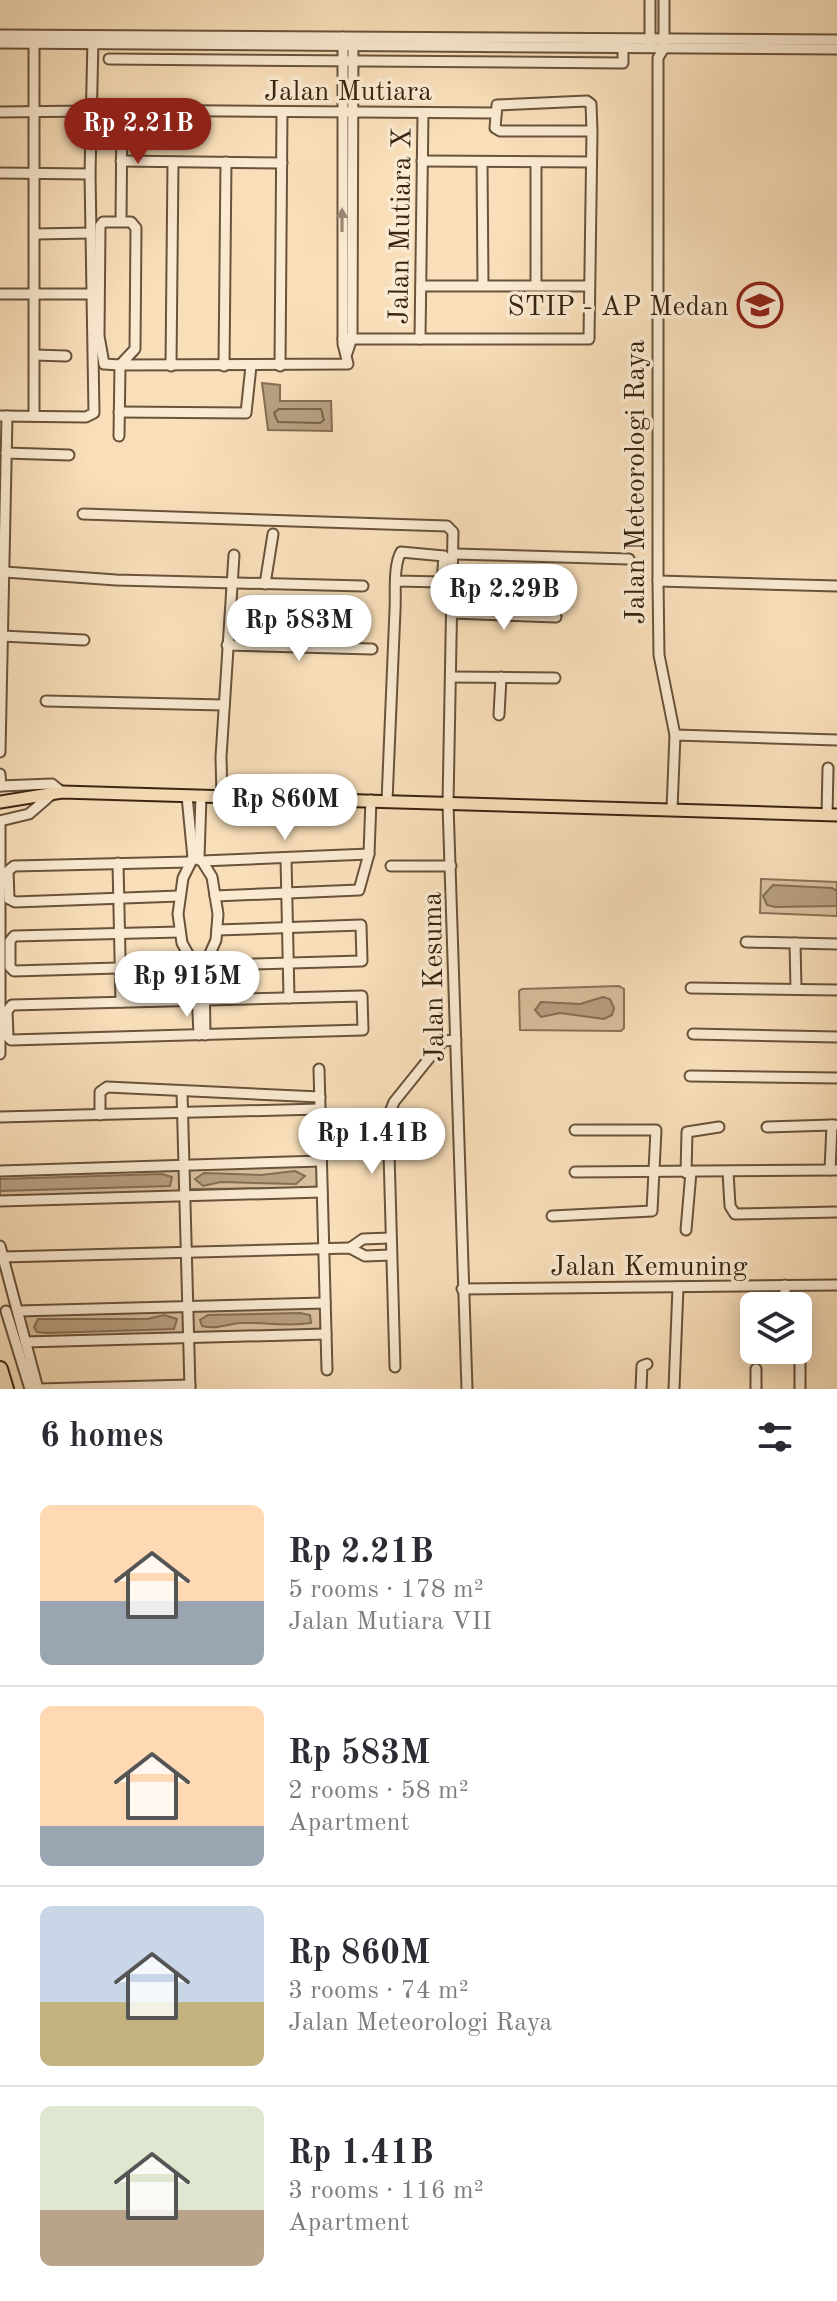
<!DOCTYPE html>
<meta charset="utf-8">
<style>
:root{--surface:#fff;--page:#f7f7f7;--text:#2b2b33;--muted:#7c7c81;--line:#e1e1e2;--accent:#8f2418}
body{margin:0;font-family:"Old Standard TT",serif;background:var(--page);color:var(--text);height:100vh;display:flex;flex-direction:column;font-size:30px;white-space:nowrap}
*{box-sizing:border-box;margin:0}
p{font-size:26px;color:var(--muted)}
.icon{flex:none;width:44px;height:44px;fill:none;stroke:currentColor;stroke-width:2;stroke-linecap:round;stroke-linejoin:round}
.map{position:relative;height:1389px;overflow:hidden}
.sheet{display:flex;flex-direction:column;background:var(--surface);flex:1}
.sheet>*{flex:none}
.controls{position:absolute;left:740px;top:1292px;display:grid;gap:16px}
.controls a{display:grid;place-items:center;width:72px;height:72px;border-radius:12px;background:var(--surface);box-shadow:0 4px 20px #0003;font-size:40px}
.price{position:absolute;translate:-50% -68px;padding:0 18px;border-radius:28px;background:#fff;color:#222;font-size:26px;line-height:52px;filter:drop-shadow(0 2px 4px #0008)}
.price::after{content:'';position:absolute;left:50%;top:48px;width:24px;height:18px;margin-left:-12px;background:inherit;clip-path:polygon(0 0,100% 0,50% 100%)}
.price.on{background:var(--accent);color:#fff}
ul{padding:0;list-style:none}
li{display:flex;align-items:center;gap:24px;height:200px;padding:0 40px}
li+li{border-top:2px solid var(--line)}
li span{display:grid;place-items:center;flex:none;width:224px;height:160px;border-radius:12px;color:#555}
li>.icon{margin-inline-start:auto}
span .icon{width:96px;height:96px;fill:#fffc;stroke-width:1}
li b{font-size:34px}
h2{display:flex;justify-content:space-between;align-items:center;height:96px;padding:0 40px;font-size:34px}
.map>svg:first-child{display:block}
.green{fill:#d8bf9d;stroke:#887256;stroke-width:2}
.water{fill:#b79f80;stroke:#856e53;stroke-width:2}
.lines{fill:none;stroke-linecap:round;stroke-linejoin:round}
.shore{stroke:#786248;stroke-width:2}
.minor-casing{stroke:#69533a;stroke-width:13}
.major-casing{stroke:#392410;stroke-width:15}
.highway-casing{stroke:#392410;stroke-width:18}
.minor{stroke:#faead2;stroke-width:9}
.major{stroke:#f8dfba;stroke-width:11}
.highway{stroke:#f8dfba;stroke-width:14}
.oneway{fill:#9a8771}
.labels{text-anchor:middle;stroke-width:7;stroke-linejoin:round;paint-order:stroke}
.street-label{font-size:28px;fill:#392410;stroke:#faead2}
.poi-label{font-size:28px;fill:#392410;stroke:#faead2;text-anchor:end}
</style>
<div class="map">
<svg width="837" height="1389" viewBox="0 0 837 1389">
<rect width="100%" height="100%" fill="#f8dfba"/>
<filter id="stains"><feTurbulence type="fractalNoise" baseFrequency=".0025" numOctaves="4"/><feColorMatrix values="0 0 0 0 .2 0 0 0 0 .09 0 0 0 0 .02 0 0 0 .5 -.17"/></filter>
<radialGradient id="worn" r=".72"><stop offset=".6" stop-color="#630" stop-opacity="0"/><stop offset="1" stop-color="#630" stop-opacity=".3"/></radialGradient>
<g class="green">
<path d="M761 879 837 882V916L760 913Z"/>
<path d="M619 986 624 989V1028L621 1031 520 1030 519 991 522 989Z"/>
<path d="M313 1165 318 1168V1188L188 1189 189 1169Z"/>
<path d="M179 1170 180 1192 0 1199V1174Z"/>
<path d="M321 1307 323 1328 318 1331 193 1332V1310Z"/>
<path d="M183 1311 185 1331 181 1334 30 1338 22 1319 26 1314Z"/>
</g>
<g class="water">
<path d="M262 383 280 385V401H331L332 431 268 430Z"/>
<path d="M773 885 832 888 837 891V906L775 907 767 905 763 896Z"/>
<path d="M603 997 610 999 614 1008 612 1015 604 1019 560 1013 541 1017 535 1010 541 1002 580 1004Z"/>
<path d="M295 1171 305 1176 296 1184 221 1182 203 1186 195 1179 204 1173 261 1175Z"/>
<path d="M162 1174 172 1177 170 1186 0 1191V1179Z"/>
<path d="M300 1313 310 1315 311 1323C288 1327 264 1322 240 1323 226 1324 217 1330 202 1326L200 1320 208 1315Z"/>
<path d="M164 1315 177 1319 174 1329 47 1333 37 1332 34 1327 38 1319H147Z"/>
</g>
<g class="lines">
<path class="shore" d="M279 409H321L324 420 320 423 278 422 274 413Z"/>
<g class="minor-casing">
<g id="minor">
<path d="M664 0V48L658 58V581L659 655 675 735 672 809"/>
<path d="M0 35 837 40"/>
<path d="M34 39V415"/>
<path d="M0 43 837 49"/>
<path d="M650 45V0"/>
<path d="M109 59 623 63V48"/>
<path d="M104 110 496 113"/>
<path d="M0 112 91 111"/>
<path d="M121 161 282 163"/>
<path d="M422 161 591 162"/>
<path d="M482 162 483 285"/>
<path d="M0 173 90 174"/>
<path d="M121 221 122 111"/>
<path d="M36 234 91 233"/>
<path d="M536 285V163"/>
<path d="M421 286H589"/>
<path d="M0 294H91"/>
<path d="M343 339H589L592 131 591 104 587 101 497 105 495 128 500 131H592"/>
<path d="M420 339 423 113"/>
<path d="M347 353 352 338 353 41"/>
<path d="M35 355 66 356"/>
<path d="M120 365 135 349 136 228 131 222H103L100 226 99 336 104 364 120 365 348 364 343 344V37"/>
<path d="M171 366 173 162"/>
<path d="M224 366 226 162"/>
<path d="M280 366 282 112"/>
<path d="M119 412 246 413 251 366"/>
<path d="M0 416 86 417 94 413 90 174 93 39"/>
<path d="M119 436 120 365"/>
<path d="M6 453 69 455"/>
<path d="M83 514 447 526 453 532 448 804 467 1389"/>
<path d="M455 554 629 559"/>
<path d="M5 572 116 580 363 586"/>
<path d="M658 581 837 586"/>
<path d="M265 584 273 534"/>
<path d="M453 613 556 617"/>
<path d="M2 636 84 640"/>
<path d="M227 645 372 649"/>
<path d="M451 677 555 678"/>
<path d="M46 701 224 705"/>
<path d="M499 715 501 677"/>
<path d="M675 735 837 740"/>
<path d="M0 752 7 416"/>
<path d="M0 774 1 786"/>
<path d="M0 786 52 784 62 792"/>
<path d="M187 796 193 858"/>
<path d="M222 797 221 757 234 555"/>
<path d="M387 801 395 610C396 593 393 566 401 552L444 556 442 582 396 581"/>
<path d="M827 815 828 768"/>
<path d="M0 821 29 814 52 794"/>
<path d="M199 858 201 796"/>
<path d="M286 858 289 998"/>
<path d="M202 861 369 854"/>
<path d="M118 863 121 1002"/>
<path d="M391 866H451"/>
<path d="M179 896 15 902 9 899 8 871 14 866 189 862"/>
<path d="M215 896 359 890 369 854 371 800"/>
<path d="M180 932 14 936 10 941V967L14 971 362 961 361 925 217 930"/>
<path d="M746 942 837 944"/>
<path d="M795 943 796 989"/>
<path d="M691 988 837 990"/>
<path d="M362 996 363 1030 11 1040 8 1037 7 1011 12 1005Z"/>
<path d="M693 1034 837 1037"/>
<path d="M199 1035 196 968 182 943 178 914 183 878 193 858 202 861 212 877 218 914 216 940 204 967 205 1035"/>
<path d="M0 1054V821"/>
<path d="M319 1069 327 1370"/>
<path d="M690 1076 837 1078"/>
<path d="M182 1092 190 1389"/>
<path d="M100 1115V1092L107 1087 320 1097"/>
<path d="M0 1117 320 1109"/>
<path d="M767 1127 832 1125"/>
<path d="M830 1170 832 1125H835"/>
<path d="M0 1171 321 1161"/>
<path d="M575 1172 837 1170"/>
<path d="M728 1172 730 1206 735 1214 837 1212"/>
<path d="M686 1173 687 1132 719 1127"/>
<path d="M0 1201 322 1192"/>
<path d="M552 1216 652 1211 656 1130H575"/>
<path d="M686 1230 691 1172"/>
<path d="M0 1246 38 1389 190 1385"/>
<path d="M350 1248 363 1239 390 1238"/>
<path d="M3 1257 350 1248 365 1256 391 1255"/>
<path d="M462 1289 837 1285"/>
<path d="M785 1306V1285"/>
<path d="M6 1311 30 1389"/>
<path d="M18 1311 325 1303"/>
<path d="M25 1342 326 1334"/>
<path d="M395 1367 388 1117 394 1102 443 1041 456 1040"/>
<path d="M641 1389 642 1366 647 1364"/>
<path d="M674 1389 678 1287"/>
<path d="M756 1389V1369"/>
<path d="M800 1389V1356"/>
</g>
</g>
<g class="major-casing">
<path id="major" d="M0 802 62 792 837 815"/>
</g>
<g class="highway-casing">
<path id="highway" d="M0 1369 6 1389"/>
</g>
<use href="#minor" class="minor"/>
<use href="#major" class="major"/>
<use href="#highway" class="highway"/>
</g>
<defs><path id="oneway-solid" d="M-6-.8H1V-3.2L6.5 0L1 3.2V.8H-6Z" transform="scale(2)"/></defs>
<use class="oneway" href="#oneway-solid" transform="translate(342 220) rotate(-90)"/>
<defs>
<g id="university-ring" transform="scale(2.3)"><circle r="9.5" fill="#faead2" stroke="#8f2418" stroke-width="1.5"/><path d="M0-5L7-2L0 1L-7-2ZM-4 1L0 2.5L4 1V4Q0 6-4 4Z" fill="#8f2418"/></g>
</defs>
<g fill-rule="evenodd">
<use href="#university-ring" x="760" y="305"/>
</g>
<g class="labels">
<g class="street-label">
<text x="348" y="100">Jalan Mutiara</text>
<text transform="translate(399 226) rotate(-89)" y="10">Jalan Mutiara X</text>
<text transform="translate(634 482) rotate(-90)" y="10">Jalan Meteorologi Raya</text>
<text transform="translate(432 977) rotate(-91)" y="10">Jalan Kesuma</text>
<text x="649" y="1275">Jalan Kemuning</text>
</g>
<g class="poi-label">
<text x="729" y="315">STIP - AP Medan</text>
</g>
</g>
<rect width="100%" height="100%" filter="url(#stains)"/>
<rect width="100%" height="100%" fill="url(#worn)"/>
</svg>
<div class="controls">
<a><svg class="icon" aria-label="layers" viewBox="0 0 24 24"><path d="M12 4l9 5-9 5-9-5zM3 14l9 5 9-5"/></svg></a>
</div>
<b class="price on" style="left:138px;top:166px">Rp 2.21B</b>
<b class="price" style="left:504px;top:632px">Rp 2.29B</b>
<b class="price" style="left:299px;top:663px">Rp 583M</b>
<b class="price" style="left:285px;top:842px">Rp 860M</b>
<b class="price" style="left:187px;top:1019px">Rp 915M</b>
<b class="price" style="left:372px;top:1176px">Rp 1.41B</b>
</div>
<section class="sheet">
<h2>6 homes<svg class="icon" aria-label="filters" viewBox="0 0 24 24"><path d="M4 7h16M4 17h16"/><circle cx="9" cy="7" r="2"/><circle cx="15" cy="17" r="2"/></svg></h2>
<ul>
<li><span style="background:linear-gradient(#ffd9b3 60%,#9aa5b1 0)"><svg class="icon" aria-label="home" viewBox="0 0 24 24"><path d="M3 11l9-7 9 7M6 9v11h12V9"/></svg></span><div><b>Rp 2.21B</b><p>5 rooms · 178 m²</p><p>Jalan Mutiara VII</p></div></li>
<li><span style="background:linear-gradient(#ffd9b3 75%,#9aa5b1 0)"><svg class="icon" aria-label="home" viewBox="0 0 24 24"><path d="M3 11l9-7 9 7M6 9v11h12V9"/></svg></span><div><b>Rp 583M</b><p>2 rooms · 58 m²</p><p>Apartment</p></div></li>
<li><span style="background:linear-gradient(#c9d6e8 60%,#c2b280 0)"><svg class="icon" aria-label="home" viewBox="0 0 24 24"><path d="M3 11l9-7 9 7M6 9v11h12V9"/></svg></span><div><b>Rp 860M</b><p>3 rooms · 74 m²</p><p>Jalan Meteorologi Raya</p></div></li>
<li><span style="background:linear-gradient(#dfe7d0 65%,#b9a48a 0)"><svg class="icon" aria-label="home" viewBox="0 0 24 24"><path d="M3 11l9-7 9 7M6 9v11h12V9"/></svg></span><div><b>Rp 1.41B</b><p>3 rooms · 116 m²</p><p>Apartment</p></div></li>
</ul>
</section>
